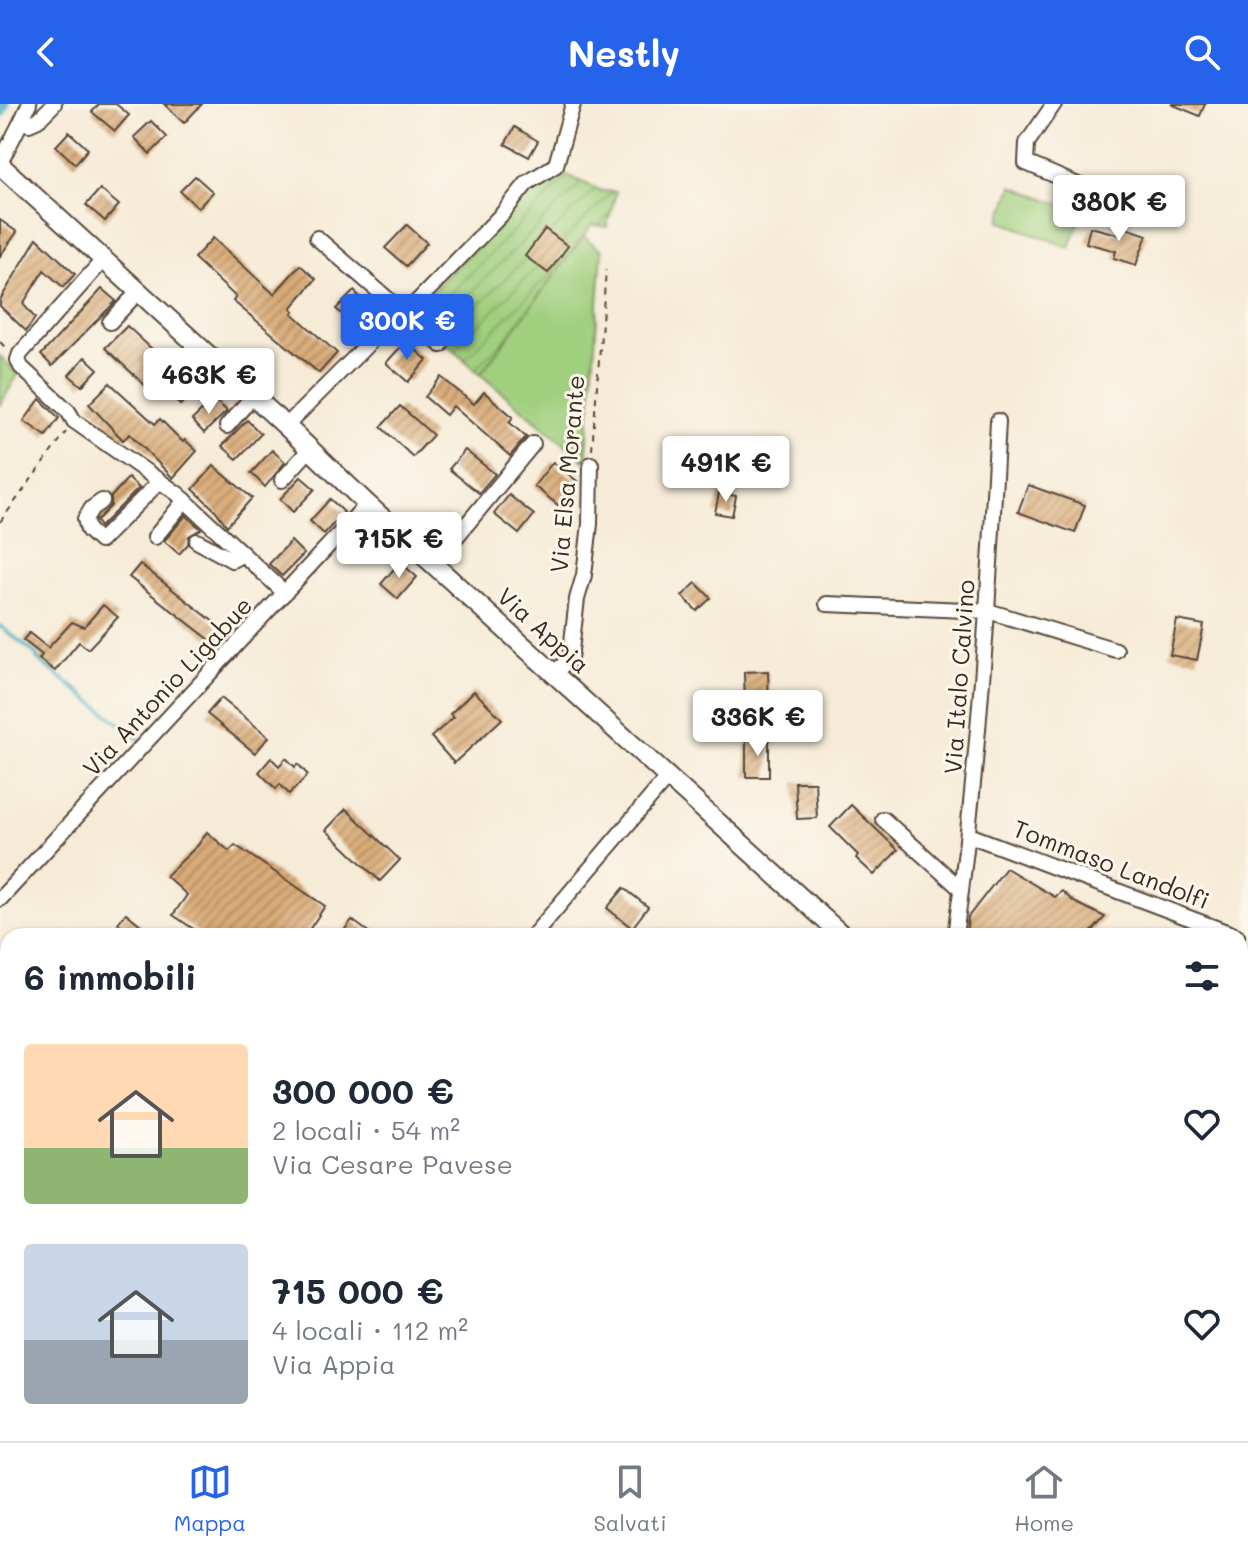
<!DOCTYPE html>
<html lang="it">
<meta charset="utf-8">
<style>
:root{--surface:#fff;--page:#f2f2f3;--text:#1f2937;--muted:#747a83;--line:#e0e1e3;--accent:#2563eb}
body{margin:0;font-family:Mali,sans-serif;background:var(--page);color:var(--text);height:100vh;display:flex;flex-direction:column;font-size:30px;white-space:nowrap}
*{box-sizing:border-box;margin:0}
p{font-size:26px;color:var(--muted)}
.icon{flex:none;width:44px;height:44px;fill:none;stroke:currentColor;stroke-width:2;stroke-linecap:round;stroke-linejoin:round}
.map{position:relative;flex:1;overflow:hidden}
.panel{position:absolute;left:0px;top:824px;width:1248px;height:514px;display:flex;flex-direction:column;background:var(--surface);border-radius:24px 24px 0 0;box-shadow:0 2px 6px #0004}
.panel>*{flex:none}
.price{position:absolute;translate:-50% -68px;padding:0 18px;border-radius:8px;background:#fff;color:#222;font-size:26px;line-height:52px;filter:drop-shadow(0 2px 4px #0008)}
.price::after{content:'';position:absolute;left:50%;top:48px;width:24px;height:18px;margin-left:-12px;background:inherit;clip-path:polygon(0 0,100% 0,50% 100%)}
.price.on{background:var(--accent);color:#fff}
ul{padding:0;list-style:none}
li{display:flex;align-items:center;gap:24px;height:200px;padding:0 24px}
li span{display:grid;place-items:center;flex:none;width:224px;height:160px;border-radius:8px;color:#555}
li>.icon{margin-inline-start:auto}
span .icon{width:96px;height:96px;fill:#fffc;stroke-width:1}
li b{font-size:34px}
h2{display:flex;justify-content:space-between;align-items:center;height:96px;padding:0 24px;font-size:34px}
header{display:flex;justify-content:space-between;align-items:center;height:104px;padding:0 24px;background:var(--accent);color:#fff;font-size:36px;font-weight:700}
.dock{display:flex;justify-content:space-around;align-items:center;height:112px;border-top:2px solid var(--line);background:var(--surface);font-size:22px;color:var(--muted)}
.dock a{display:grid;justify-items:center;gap:4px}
.dock .on{color:var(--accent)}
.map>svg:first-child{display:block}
.grass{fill:#a0cf7e;stroke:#6e7c4e;stroke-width:2}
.garden{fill:url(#garden-furrows);stroke:#6e7c4e;stroke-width:2}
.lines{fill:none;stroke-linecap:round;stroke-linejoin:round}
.stream{stroke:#40aebd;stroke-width:4}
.canal{stroke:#40aebd;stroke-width:14}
.building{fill:url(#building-hatch)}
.minor-casing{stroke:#57473a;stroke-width:18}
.major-casing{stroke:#57473a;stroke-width:22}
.path{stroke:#57473a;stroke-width:2;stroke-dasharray:6 6;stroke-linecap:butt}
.minor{stroke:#fff;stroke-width:14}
.major{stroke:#fff;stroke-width:18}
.labels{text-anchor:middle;stroke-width:6;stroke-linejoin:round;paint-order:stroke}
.street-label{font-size:24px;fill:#3b2a1e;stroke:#fbf7ec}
</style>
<header><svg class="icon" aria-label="back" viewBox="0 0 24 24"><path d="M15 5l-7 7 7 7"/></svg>Nestly<svg class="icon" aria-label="search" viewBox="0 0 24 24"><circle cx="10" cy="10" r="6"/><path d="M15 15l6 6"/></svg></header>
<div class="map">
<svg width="1248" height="1337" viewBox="0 0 1248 1337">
<defs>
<pattern id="garden-furrows" width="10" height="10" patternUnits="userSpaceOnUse" patternTransform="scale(2)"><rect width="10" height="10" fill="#a0cf7e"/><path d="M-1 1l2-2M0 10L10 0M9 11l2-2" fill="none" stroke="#84a867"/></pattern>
<pattern id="building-hatch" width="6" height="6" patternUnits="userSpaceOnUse" patternTransform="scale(2)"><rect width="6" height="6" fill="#d9ab78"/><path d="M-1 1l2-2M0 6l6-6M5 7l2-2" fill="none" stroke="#b18b62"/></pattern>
</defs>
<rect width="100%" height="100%" fill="#fbf7ec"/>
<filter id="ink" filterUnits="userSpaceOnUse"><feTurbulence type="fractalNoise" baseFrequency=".0125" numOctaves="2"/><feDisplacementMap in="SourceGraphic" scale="16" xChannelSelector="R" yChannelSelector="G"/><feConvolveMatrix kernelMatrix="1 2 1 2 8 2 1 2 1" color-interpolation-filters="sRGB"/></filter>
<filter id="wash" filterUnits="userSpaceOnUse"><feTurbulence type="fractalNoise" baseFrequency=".006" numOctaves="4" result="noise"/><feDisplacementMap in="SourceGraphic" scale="32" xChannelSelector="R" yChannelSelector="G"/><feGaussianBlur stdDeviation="1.8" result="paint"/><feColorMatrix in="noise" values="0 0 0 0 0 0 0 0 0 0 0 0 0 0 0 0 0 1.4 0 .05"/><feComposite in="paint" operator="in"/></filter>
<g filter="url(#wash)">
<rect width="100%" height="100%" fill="#f6ebd7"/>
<g class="grass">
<path d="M1012 82 1082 108 1070 144 1000 117Z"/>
<path d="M583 132 602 147 586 358 480 270Z"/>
<path d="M0 252 18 271 0 301Z"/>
</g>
<path class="garden" d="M558 67 602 87 616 88 607 123 592 121 480 270 413 208 531 80Z"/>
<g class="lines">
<g class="stream">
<path d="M0 522 37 551V555L142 637"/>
<path d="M0 1143 8 1148"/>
<path d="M245 1330 252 1337"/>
</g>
<path class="canal" d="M0 7 3 0"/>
</g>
<g id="blocks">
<g class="building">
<path d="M99 0H116L129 11 115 27 92 8Z"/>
<path d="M164 0H202L184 19Z"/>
<path d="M1171 0H1205L1200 12Z"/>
<path d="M151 17 167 33 150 50 134 33Z"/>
<path d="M515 23 538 37 529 53 505 40Z"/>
<path d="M69 28 88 45 75 60 56 42Z"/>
<path d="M195 72 213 88 198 104 180 87Z"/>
<path d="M100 85 119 101 105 117 86 101Z"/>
<path d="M0 116 17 128 0 152Z"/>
<path d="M407 121 427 139 406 162 385 144Z"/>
<path d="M1090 123 1121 131 1124 123 1147 131 1136 161 1114 154 1116 147 1086 139Z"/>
<path d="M545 125 568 142 548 169 525 152Z"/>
<path d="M37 134 75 170 63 183 44 166 23 200 35 214 26 227 0 202V196Z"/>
<path d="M213 134 274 190 300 161 316 175 291 204 294 207 292 209 337 249 319 269 233 197 236 193 194 154Z"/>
<path d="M102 185 116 197 52 262 41 251Z"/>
<path d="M354 187 368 201 351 218 336 205Z"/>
<path d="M127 222 166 258 158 268 162 278 171 279 187 265 202 279 180 301 155 275 147 283 105 244Z"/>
<path d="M406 237 427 256 408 278 386 259Z"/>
<path d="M85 253 98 265 82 282 69 271Z"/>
<path d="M441 273 474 300 484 288 513 313 509 318 526 333 510 352 453 302 446 311 425 293Z"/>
<path d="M110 279 155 320 160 315 183 338 185 336 197 347 173 374 130 330 123 336 89 300Z"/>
<path d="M40 295 59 314 46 332 24 317Z"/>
<path d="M214 295 227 307 204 329 192 316Z"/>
<path d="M400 302 433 331 413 353 381 323Z"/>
<path d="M247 316 261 330 237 355 222 342Z"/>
<path d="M272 346 285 358 265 383 251 369Z"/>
<path d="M465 346 495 370 479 389 449 365Z"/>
<path d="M553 358 577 377 558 401 534 382Z"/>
<path d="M214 362 252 394 227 422 216 407 193 385Z"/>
<path d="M301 373 315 385 293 408 280 395Z"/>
<path d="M128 374 139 384 100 423 96 417 111 402V393Z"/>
<path d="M1028 381 1085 401 1075 429 1018 408Z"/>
<path d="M719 389 736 392 732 412 715 409Z"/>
<path d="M509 391 534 411 519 430 494 410Z"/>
<path d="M330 395 344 408 324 430 310 417Z"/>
<path d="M186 411 201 425 189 432 188 440 179 450 164 437Z"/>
<path d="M291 437 304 450 282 472 269 460Z"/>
<path d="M400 458 417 473 398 495 381 480Z"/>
<path d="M140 460 224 526 214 539 129 473Z"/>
<path d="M696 479 711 494 697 507 682 492Z"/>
<path d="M103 501 118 513 88 545 79 538 55 567 39 555 42 551 23 536 29 529 48 544 72 518 84 523Z"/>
<path d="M1177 516 1204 521 1197 556 1170 551Z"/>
<path d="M768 567 769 602H745L744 568Z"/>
<path d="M474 587 502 615 454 659 431 633 454 613 450 610Z"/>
<path d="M221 594 269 633 255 649 207 610Z"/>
<rect x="792" y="599" width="23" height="32"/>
<rect x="746" y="636" width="23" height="37"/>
<path d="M271 654 279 662 286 654 295 663 298 660 308 671 289 690 280 680 276 685 259 668Z"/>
<path d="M795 678H815L817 714 797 715Z"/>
<path d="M851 701 898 746 874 771 856 754 858 751 830 723Z"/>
<path d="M346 705 400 756 380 777 326 726Z"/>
<path d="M207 728 229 747 235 741 325 802 305 832H204L173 811 187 791 166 772 198 741Z"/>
<path d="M1006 764 1055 793 1062 787 1074 798 1105 813 1088 832H966L968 813Z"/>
<path d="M624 784 648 803 632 824 607 804Z"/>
<path d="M126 809 143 823 136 832 118 819Z"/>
<path d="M352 816 374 832H340Z"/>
</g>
</g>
</g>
<g filter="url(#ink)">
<use href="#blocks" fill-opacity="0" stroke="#57473a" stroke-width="2"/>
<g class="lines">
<g class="minor-casing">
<g id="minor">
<path d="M1054 0 1027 39 1026 59 1085 84"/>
<path d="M22 16 29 0"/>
<path d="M0 59 22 16 29 20 38 16 54 0"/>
<path d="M317 134 441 241"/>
<path d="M104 155 20 250 18 256 21 263 68 307 74 317 178 390 285 489"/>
<path d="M110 218 139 187"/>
<path d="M168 270 197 240"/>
<path d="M227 322 253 292"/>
<path d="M286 322 401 207H408L503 109 527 79 556 61 573 0"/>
<path d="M282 376 310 345"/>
<path d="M102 397 92 404 85 415 88 426 100 437 160 377"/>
<path d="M155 433 185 396"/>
<path d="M197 437 232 456 243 450"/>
<path d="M434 460 533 340"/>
<path d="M827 500 988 507 1116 546"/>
<path d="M554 569 570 555 577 495 584 471 590 420 591 360"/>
<path d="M883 715 961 785"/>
<path d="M969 731 1237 832"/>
<path d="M0 795 367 400"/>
<path d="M533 832 668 673"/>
<path d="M955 832C979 661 989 489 998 317"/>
<path d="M1240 1130 1248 1121"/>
<path d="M72 1337 79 1330"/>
<path d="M824 1337 830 1330"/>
</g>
</g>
<g class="major-casing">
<g id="major">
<path d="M0 61 286 322 367 400 843 832"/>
<path d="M1240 1192 1248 1199"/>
</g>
</g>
<g class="path">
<path d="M0 238 8 246"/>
<path d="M592 346 606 166"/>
<path d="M0 418 66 328"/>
<path d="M1091 1337C1102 1330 1114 1333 1126 1337"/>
</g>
<use href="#minor" class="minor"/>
<use href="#major" class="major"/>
</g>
</g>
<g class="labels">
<g class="street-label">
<text transform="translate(568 370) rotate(-85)" y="8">Via Elsa Morante</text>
<text transform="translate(543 527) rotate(42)" y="8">Via Appia</text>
<text transform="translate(960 573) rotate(-86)" y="8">Via Italo Calvino</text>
<text transform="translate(168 583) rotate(-47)" y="8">Via Antonio Ligabue</text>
<text transform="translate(1111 761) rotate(21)" y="8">Tommaso Landolfi</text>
</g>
</g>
</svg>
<b class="price" style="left:1119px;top:139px">380K €</b>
<b class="price on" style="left:407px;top:258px">300K €</b>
<b class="price" style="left:209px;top:312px">463K €</b>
<b class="price" style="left:726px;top:400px">491K €</b>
<b class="price" style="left:399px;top:476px">715K €</b>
<b class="price" style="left:758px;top:654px">336K €</b>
<section class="panel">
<h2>6 immobili<svg class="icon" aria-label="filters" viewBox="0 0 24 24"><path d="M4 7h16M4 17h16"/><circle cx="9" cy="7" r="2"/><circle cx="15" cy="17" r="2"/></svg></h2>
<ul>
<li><span style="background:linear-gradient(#ffd9b3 65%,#8fb573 0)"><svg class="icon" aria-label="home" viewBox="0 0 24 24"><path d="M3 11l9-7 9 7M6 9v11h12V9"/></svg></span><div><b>300 000 €</b><p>2 locali · 54 m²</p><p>Via Cesare Pavese</p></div><svg class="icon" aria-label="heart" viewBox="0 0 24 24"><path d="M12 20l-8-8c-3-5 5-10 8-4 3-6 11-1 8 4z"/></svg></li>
<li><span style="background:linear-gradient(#c9d6e8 60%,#9aa5b1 0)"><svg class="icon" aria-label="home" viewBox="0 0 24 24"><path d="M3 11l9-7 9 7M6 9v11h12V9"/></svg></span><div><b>715 000 €</b><p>4 locali · 112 m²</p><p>Via Appia</p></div><svg class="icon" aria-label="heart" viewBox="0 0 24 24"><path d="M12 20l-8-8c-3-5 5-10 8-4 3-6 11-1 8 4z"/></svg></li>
</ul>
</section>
</div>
<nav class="dock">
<a class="on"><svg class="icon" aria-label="map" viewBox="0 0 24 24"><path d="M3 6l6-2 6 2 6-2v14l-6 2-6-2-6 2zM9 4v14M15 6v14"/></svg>Mappa</a>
<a><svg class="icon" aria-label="saved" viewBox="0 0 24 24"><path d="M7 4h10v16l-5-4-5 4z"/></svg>Salvati</a>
<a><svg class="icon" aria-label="home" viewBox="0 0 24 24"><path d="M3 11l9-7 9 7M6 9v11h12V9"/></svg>Home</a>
</nav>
